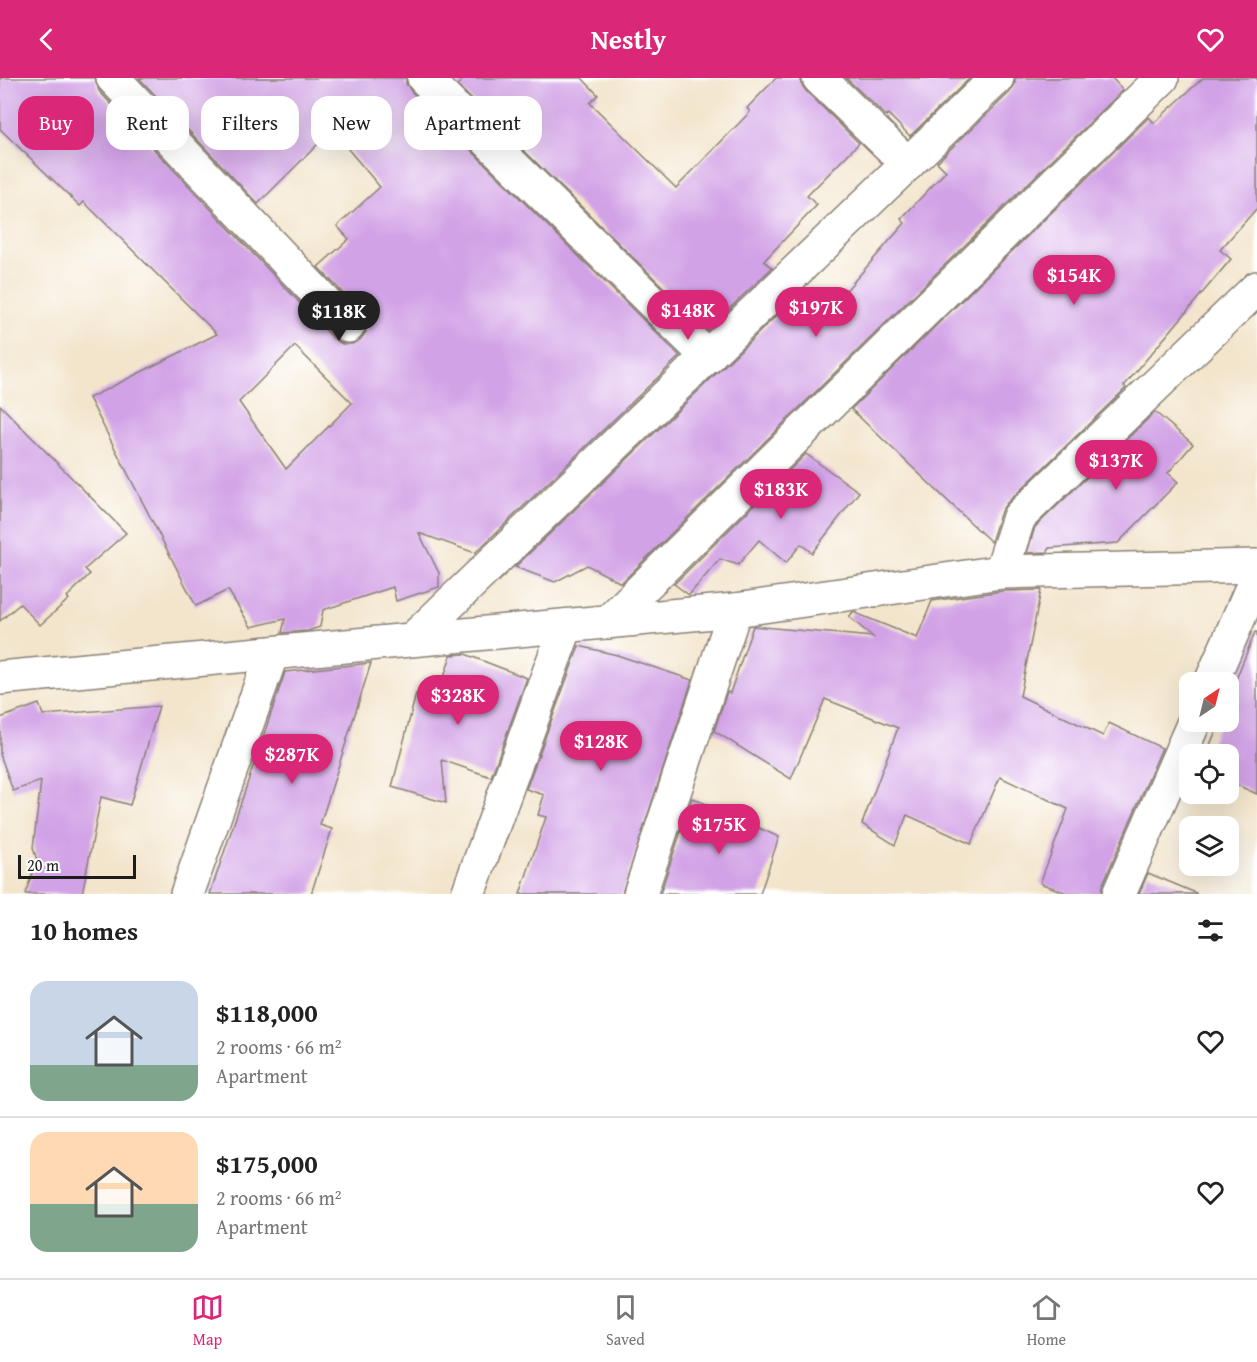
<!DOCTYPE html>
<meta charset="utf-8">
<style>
:root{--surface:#fff;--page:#f2f2f2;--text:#222;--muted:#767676;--line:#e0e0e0;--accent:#db2777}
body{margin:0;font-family:"Gentium Book Plus",serif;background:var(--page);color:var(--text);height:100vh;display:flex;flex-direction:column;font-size:22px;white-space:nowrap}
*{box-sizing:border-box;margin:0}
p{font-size:20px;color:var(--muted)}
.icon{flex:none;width:33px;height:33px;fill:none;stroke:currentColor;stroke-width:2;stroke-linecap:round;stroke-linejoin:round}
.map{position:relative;height:816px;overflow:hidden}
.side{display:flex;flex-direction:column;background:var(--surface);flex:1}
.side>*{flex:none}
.hud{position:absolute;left:18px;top:18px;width:600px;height:54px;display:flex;gap:12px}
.needle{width:39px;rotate:35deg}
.fabs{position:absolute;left:1179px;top:594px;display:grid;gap:12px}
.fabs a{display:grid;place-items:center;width:60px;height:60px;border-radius:12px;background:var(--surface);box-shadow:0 6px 24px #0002;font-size:30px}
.scale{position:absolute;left:18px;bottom:15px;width:118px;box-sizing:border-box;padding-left:6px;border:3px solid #1c1c1c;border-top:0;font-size:16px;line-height:21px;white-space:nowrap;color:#1c1c1c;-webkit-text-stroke:4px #fff;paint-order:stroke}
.price{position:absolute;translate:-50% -51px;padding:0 14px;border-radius:21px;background:var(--accent);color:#fff;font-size:20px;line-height:39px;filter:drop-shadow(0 2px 3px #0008)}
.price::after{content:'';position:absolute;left:50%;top:36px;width:18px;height:14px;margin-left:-9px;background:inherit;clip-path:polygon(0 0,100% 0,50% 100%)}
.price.current{background:#222;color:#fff}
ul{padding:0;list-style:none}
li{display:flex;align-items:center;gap:18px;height:150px;padding:0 30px}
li+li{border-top:2px solid var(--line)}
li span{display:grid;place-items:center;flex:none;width:168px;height:120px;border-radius:18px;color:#555}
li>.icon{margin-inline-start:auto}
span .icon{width:72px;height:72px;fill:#fffc;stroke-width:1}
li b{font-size:26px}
h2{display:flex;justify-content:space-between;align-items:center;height:72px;padding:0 30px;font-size:26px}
.pill{padding:0 21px;border-radius:18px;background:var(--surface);box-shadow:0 6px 24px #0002;font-size:21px;line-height:54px}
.pill.current{background:var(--accent);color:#fff}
header{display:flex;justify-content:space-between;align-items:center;height:78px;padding:0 30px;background:var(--accent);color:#fff;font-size:27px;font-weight:800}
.tabs{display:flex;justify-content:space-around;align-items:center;height:84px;border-top:2px solid var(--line);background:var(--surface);font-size:16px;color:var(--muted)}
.tabs a{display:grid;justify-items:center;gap:3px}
.tabs .current{color:var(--accent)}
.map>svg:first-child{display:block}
.building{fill:#d2a2e6;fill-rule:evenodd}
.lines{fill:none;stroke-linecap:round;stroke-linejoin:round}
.street-casing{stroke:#888074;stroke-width:36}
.secondary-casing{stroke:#888074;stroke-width:36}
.street{stroke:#fff;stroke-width:33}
.secondary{stroke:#fff;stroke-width:33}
</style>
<header><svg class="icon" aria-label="back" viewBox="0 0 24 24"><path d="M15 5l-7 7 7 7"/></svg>Nestly<svg class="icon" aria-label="heart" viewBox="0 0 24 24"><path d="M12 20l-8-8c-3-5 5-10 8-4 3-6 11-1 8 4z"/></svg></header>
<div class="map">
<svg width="1257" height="816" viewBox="0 0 1257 816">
<rect width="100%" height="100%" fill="#fff"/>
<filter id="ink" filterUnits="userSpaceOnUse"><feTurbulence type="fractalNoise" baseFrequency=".0167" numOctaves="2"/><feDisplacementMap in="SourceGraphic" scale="12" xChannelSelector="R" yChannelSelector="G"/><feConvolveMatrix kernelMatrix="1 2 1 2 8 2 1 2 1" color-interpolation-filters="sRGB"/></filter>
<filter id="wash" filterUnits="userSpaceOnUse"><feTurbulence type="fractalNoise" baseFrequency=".008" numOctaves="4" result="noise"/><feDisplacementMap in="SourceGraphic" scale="24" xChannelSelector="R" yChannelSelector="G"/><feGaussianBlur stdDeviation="1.35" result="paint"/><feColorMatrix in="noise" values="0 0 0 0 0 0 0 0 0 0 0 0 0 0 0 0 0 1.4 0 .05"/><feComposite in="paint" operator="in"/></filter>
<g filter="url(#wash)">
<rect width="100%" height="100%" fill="#f3e5cc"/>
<g id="blocks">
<g class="building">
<path d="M0 0H95L99 13 334 261 342 266H352L360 262 366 254V243L362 235 318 189 349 161 337 148 380 109 332 52 258 126 139 0H406V6L411 13 680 278 475 475 419 455 439 495V509L396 523 393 509 323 532 320 549 308 553 282 555 285 541 251 549 228 512 196 528 89 320 217 256 84 124 80 128 0 51ZM295 268 352 325 286 391 239 324Z"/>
<path d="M465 0H582L598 17 590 25 676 110 750 34 747 30 776 0H801V6L806 13 859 65 807 118 817 127 764 183 772 190 707 252 457 7Z"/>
<path d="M846 0H970L910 58 888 36 886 38Z"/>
<path d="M1015 0H1112L1123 12 621 505 587 487 555 504 515 489 799 216 823 239 905 145 901 141 946 93 937 84 1010 14 1015 6Z"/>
<path d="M1203 0H1257V130L1220 172 1231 181 1124 308 1126 310 1006 426 1001 433 991 464 851 331 1149 39 1154 45Z"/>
<path d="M0 327 126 455 85 491 90 496 67 519 69 521 40 547 20 526 0 543Z"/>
<path d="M1155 334 1193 366 1168 395 1178 404 1118 465 1049 470 1048 474 1027 475 1035 449Z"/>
<path d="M806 376 859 414 812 475 801 466 786 485 759 462 738 487 720 481 689 517 674 506Z"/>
<path d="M1041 512 1020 618 1103 658 1109 645 1162 670 1102 808 1101 816H1069L1040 805 1068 731 1000 699 971 766 907 737 895 767 862 746 898 650 825 621 791 701 714 653 727 614 730 615 753 548 873 559 849 539 853 534 917 560 932 523 1003 513Z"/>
<path d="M1255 554H1257V716L1228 703V676H1206L1220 644H1228V621Z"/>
<path d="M579 568 617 577 692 602 622 816H520L546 739 538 737 544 717 526 711Z"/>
<path d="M465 576 527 600 491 699 442 682 446 725 392 709 416 616 437 622 451 577Z"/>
<path d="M371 585 320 747 332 751 311 816H210L285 594Z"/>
<path d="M39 626 43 637 159 628 130 727 101 719 82 816H25L37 782 33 770 41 703 13 713 0 676V640Z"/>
<path d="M692 720 779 759 760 816H660Z"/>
<path d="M1148 795 1196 815V816H1139Z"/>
</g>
</g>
</g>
<g filter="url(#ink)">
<use href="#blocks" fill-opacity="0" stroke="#888074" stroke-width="1.5"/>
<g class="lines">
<g class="street-casing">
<g id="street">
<path d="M113 0 348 248"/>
<path d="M424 0 708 279"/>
<path d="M819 0 908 86"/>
<path d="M1001 494 1019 439 1257 210"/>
<path d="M608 544 1162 0"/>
<path d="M413 561 997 0"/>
<path d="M1211 604 1257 498"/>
<path d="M187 816 272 575"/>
<path d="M468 816 566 548"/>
<path d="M640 816 735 532"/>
<path d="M1119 816 1194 644"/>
</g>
</g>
<g class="secondary-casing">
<path id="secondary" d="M0 600 735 532 1001 494 1257 488"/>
</g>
<use href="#street" class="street"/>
<use href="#secondary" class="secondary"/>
</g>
</g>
</svg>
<div class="fabs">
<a><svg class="needle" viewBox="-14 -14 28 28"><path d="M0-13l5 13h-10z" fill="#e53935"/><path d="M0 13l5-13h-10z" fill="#767676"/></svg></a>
<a><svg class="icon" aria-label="locate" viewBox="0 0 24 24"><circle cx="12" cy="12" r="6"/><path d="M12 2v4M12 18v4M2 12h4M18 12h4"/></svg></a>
<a><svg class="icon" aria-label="layers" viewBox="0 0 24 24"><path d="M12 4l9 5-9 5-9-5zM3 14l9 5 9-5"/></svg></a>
</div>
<div class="scale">20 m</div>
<b class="price" style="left:1074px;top:228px">$154K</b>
<b class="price" style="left:816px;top:260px">$197K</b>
<b class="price" style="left:688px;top:263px">$148K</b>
<b class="price current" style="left:339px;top:264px">$118K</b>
<b class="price" style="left:1116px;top:413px">$137K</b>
<b class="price" style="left:781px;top:442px">$183K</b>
<b class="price" style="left:458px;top:648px">$328K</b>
<b class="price" style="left:601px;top:694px">$128K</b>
<b class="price" style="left:292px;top:707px">$287K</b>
<b class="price" style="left:719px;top:777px">$175K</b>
<div class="hud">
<a class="pill current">Buy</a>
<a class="pill">Rent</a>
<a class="pill">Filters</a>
<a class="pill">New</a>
<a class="pill">Apartment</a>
</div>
</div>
<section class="side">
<h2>10 homes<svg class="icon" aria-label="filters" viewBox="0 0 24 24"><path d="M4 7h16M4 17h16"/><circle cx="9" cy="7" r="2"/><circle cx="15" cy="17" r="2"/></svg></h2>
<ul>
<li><span style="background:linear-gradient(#c9d6e8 70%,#7fa58c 0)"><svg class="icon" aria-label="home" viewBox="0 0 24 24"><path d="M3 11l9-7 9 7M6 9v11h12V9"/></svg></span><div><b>$118,000</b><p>2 rooms · 66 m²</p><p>Apartment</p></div><svg class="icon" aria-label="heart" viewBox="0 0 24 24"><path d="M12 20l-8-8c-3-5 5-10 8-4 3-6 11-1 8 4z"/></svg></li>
<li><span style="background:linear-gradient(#ffd9b3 60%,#7fa58c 0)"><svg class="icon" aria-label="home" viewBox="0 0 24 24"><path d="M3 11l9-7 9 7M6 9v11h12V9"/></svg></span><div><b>$175,000</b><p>2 rooms · 66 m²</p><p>Apartment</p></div><svg class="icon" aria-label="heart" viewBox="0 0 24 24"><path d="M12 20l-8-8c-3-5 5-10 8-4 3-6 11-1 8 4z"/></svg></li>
</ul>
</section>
<nav class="tabs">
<a class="current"><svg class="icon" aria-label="map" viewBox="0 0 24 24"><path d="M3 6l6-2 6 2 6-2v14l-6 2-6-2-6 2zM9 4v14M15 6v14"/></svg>Map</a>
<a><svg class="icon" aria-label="saved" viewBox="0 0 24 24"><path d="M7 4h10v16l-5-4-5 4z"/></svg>Saved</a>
<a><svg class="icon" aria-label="home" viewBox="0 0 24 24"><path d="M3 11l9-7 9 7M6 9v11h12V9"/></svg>Home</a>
</nav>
